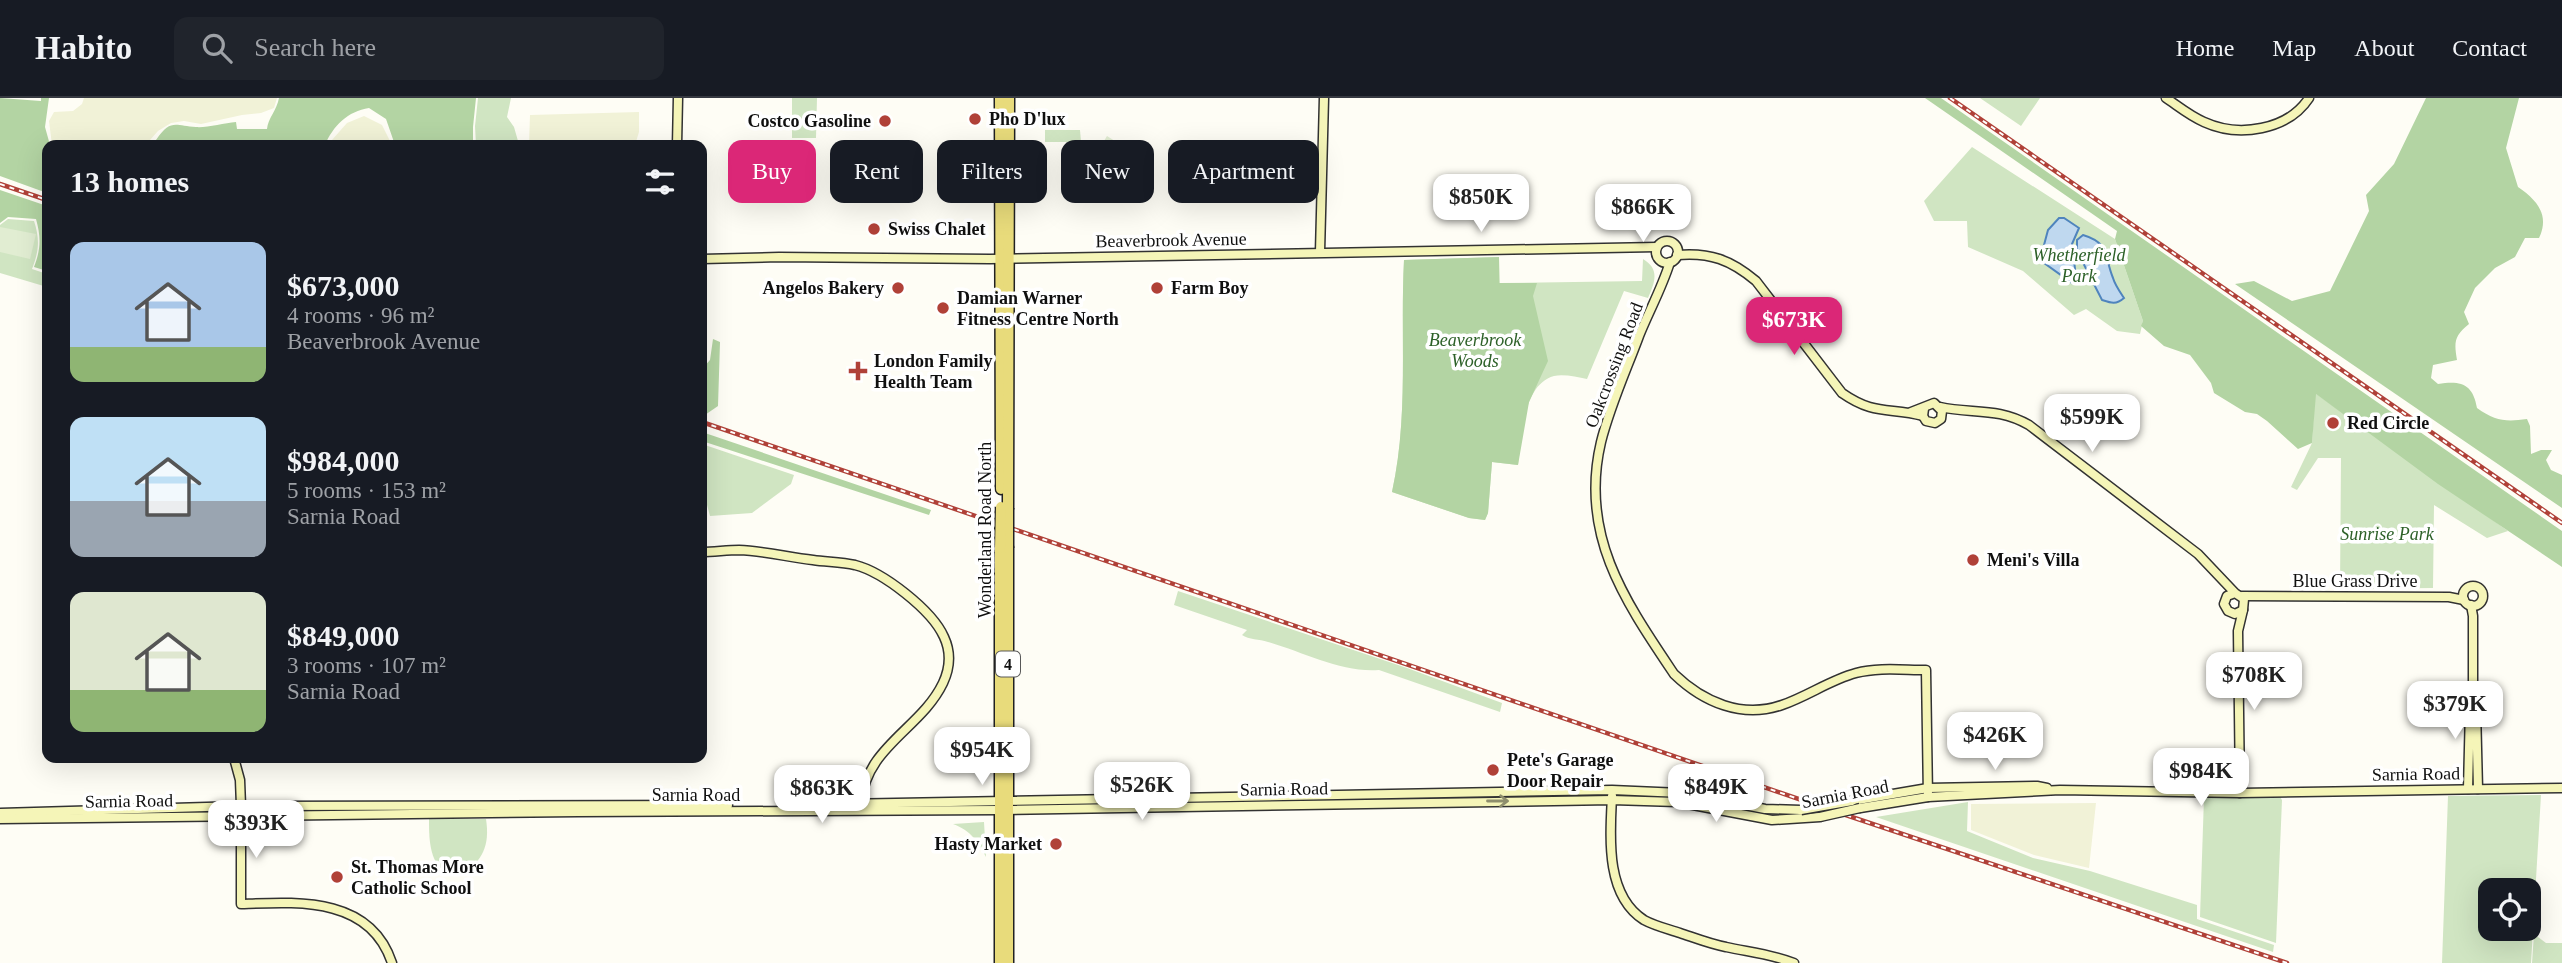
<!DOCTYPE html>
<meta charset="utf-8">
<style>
:root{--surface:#171b24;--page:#20242c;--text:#f1f3f6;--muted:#9ea1a6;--line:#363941;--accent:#db2777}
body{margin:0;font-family:"Times New Roman",serif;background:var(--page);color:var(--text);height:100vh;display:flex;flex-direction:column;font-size:26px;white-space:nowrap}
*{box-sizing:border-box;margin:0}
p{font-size:23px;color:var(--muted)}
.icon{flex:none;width:38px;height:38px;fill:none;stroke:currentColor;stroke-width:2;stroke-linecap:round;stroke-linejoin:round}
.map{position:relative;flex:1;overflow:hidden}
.details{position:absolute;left:42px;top:42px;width:665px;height:623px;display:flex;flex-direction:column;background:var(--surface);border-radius:14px;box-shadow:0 7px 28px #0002}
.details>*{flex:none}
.hud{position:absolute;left:728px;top:42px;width:665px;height:63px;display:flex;gap:14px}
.buttons{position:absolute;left:2478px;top:780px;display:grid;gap:14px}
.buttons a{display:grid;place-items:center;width:63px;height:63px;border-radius:14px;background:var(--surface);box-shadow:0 7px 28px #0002;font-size:35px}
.price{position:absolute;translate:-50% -60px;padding:0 16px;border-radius:14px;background:#fff;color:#222;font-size:23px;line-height:46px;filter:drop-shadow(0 2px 4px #0008)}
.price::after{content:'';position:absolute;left:50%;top:42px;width:21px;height:16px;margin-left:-10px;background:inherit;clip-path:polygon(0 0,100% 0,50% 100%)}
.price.on{background:var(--accent);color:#fff}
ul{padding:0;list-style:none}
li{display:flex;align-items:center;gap:21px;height:175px;padding:0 28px}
li span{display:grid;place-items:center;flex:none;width:196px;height:140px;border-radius:14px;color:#555}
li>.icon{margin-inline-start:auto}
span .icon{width:84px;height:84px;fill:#fffc;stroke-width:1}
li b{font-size:30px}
h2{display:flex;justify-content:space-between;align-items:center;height:84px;padding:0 28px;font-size:30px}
.tag{padding:0 24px;border-radius:14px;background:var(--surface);box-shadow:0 7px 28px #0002;font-size:24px;line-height:63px}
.tag.on{background:var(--accent);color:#fff}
header{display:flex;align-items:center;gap:42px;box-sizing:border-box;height:98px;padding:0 35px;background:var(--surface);border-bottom:2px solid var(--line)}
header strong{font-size:33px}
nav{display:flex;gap:38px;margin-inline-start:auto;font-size:24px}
.search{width:490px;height:63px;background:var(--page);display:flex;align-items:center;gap:18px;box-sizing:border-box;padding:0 24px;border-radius:14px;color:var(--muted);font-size:26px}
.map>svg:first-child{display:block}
.farmland{fill:#f1f2d7}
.green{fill:#d0e5c2;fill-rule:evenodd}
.forest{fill:#b3d4a3}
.pitch{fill:#e1edd2}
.water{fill:#bfd8ef;stroke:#4f84bd;stroke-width:2}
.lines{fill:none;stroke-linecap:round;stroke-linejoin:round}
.secondary-casing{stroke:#323232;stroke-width:11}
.primary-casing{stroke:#212121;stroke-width:13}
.secondary{stroke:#f5f5b8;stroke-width:8}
.primary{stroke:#e8db7b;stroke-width:10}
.rail-casing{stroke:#b04138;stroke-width:4.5}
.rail{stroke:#fff;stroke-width:2;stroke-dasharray:5;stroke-linecap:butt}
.secondary-bridge-casing{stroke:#323232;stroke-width:11;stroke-linecap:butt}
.primary-bridge-casing{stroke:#212121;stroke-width:13;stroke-linecap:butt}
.secondary-bridge{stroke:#f5f5b8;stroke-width:8}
.primary-bridge{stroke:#e8db7b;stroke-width:10}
.oneway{stroke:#8e8e6c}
.poi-dot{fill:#b04138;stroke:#fff;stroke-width:2.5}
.labels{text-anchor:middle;stroke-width:7;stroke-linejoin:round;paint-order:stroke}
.shield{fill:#fff;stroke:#585858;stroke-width:2}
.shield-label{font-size:16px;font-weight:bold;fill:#101010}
.poi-label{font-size:18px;font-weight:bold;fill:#101010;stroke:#fff;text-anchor:start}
.street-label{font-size:18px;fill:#101010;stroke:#fff}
.park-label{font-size:18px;font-style:italic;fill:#2d6128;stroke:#fff}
</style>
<header>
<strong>Habito</strong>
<div class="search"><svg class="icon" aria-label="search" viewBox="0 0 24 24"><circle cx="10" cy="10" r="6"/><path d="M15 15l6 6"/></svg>Search here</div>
<nav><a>Home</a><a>Map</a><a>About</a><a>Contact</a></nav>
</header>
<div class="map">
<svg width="2562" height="865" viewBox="0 0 2562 865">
<rect width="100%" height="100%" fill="#fefdf5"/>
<g class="farmland">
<path d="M84 0H277L274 10 261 15 242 17 201 26 184 23 171 25 158 33 150 42 155 47H52L49 23 54 14 73 13 82 6Z"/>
<path d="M639 14V34L635 47H529L530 17Z"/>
<path d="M364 18 382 27 392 47H331L332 42 347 25Z"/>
<path d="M2096 705 2089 770 2034 757 1971 732V706Z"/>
</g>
<g class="green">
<path d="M478 0H511L507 19 514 29 518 43 514 47H476L475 28Z"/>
<path d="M792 0H817L816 40H792Z"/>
<path d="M1980 0H2040L2021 28Z"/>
<path d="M1045 32H1080L1081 44H1045Z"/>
<path d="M1972 49 2115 141 2143 223 2140 236 2117 233 2086 211 2074 217 2023 173 1968 149 1967 123H1934L1924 103Z"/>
<path d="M8 121 34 123C40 141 39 153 32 171L47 176V189L0 175V127Z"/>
<path d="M1499 159 1500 185 1642 183 1643 161C1660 171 1655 184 1648 200L1624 193 1587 281C1577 279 1564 276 1554 278 1522 287 1522 340 1518 367L1492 364 1488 415 1485 422 1469 420 1392 394C1409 318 1400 239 1404 162Z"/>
<path d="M2315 295 2508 433 2487 440 2434 407 2433 490 2340 491 2341 360H2318L2297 392 2291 389 2312 345Z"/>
<path d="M702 346 794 377 791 386 752 415 710 418 702 388Z"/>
<path d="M1178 493 1407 570 1502 605 1500 614 1379 572C1342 575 1303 554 1268 544 1259 541 1249 542 1242 537L1247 532 1174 507Z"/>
<path d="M2541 697 2531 865H2442L2448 698ZM2490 793H2529V831H2490Z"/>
<path d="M2204 699H2280L2282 702 2276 845 2200 819Z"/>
<path d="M1968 704 1967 733 2033 760 2090 773 2197 807V821L2274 847 2273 854 1876 719Z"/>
<path d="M429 721H486C490 747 483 763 461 777 429 777 429 744 429 721Z"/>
<path d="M984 724 986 759C978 743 971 733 953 726Z"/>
<path d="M2534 836 2546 845H2562V865H2532Z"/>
</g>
<g class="forest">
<path d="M0 0 41 3V0H49L45 29 50 47H47V95L0 78Z"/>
<path d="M279 0H476L473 29V47H395L386 21 369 10C348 13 333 28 325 47H164L156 42C171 20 175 28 196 29 206 30 224 25 236 24L237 31H267C268 20 277 12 279 0Z"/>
<path d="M1925 0H1941L2562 433V469L2438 386 2316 296 2312 345 2298 351 2267 323 2257 316 2245 314 2214 295 2211 285 2190 257 2164 248 2141 228 2143 223 2115 141 2117 133Z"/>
<path d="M2426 0H2519L2506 50 2518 89C2537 102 2550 117 2539 140H2525L2515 159 2495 170 2475 190 2464 214 2469 226C2454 238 2454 244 2457 262L2433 267 2431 280 2438 286C2461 282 2473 286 2477 310 2495 323 2506 324 2527 321L2530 328 2531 356 2541 352H2552L2546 362 2551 372 2562 377V410L2235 186 2254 183 2292 203 2330 193 2369 113 2366 97 2394 66Z"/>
<path d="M0 92 47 108V173L34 169C41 151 41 139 36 121L8 119 0 125Z"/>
<path d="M1499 159V185H1537L1533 198 1548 263 1529 304 1518 367 1492 364 1488 415 1485 422 1469 420 1392 394C1409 318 1400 239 1404 162Z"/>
<path d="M713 241 720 244 718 308 702 319V271L710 262Z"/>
<path d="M702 334 931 412 929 417 702 343Z"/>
</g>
<g class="pitch">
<path d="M1107 38 1146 63 1136 78 1098 53Z"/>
<path d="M0 129 36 136 30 161 0 154Z"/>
</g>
<g class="water">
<path d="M2059 120H2064L2079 130 2072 146 2076 179 2072 185 2040 162 2048 132Z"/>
<path d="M2083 137C2110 145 2104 158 2113 180 2115 187 2120 194 2124 200 2116 207 2111 205 2102 202L2077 153V142Z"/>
</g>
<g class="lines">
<g class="secondary-casing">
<g id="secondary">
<path d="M2166 0C2178 8 2190 18 2204 24 2239 40 2288 32 2309 0"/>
<path d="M677 47 678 0"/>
<circle cx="1667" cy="154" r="11"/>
<path d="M1320 154 1324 0"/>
<path d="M1677 157C1710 154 1731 162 1756 183L1842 295C1875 318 1889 309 1923 318"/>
<path d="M702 161 779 159 990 161 1657 149"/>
<path d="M1670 164C1662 190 1649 213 1639 238 1626 273 1610 308 1601 344 1579 437 1625 503 1674 576 1703 604 1742 621 1782 607 1808 598 1830 582 1856 575 1878 569 1903 572 1926 572L1928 699"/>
<path d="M1940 309C1972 316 1998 309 2029 327L2198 456 2235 495 2244 501 2243 512 2235 516 2228 513 2224 506 2227 498 2235 495"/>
<path d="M1911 314 1934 305 1942 313 1941 321 1935 325 1926 323 1923 318 1924 311"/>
<path d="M702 454C714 454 727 452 739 452 763 453 788 459 813 462 826 464 841 464 855 467 883 474 932 512 944 539 951 554 950 570 943 585 921 631 866 648 861 705"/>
<circle cx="2473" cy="498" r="10"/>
<path d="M2242 498 2449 499 2464 502"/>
<path d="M2471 507 2473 518V605L2476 611 2478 691"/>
<path d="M234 660 240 682 241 708"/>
<path d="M2468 691 2470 610 2473 605"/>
<path d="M2240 695 2238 533 2243 512"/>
<path d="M1612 698C1610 739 1605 797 1644 822 1655 828 1668 831 1680 835 1695 840 1710 846 1726 849 1749 854 1771 856 1794 865"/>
<path d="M1852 703 1928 690 2037 688 2047 690"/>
<path d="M787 707 1612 692 1681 695 1765 711 1801 712"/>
<path d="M1860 710 1928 699 2060 692 2240 695 2562 690"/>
<path d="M0 715 241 708 728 707"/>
<path d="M241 718V806C297 804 370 798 392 865"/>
<path d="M0 721 578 714 1000 712 1612 702 1677 704 1772 722 1820 719"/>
</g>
</g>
<g class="primary-casing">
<g id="primary">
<path d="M1000 0 1001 391"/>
<path d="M1008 410 1009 0"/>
<path d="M1008 450V865"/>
<path d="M1000 865V450"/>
</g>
</g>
<use href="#secondary" class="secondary"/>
<use href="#primary" class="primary"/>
<g class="rail-casing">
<g id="rail">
<path d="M1950 0 2562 425"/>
<path d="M0 86 47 102"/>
<path d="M702 324 1819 708 2287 865"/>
</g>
</g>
<use href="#rail" class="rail"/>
<g class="secondary-bridge-casing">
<g id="secondary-bridge">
<path d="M1801 712 1852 703"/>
<path d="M1820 719 1860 710"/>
</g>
</g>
<g class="primary-bridge-casing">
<g id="primary-bridge">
<path d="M1008 410V450"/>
<path d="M1000 450 1001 409"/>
</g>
</g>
<use href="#secondary-bridge" class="secondary-bridge"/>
<use href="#primary-bridge" class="primary-bridge"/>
</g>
<defs><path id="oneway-shaft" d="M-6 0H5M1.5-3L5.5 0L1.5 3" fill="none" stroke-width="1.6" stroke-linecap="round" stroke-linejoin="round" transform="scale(1.75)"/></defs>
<use class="oneway" href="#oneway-shaft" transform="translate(1498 703)"/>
<g class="poi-dot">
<circle cx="975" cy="21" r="7"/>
<circle cx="885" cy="23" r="7"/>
<circle cx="874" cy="131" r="7"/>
<circle cx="898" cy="190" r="7"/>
<circle cx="1157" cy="190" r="7"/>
<circle cx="943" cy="210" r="7"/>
<path d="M854.5 262.5h7v7h7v7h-7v7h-7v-7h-7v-7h7z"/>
<circle cx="2333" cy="325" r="7"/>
<circle cx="1973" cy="462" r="7"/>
<circle cx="1493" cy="672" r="7"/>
<circle cx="1056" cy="746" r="7"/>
<circle cx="337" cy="779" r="7"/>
</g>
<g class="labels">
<rect class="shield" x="996" y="553.5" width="24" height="25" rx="5"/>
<g class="shield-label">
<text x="1008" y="572">4</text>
</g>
<g class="poi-label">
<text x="989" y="27">Pho D'lux</text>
<text x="871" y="29" text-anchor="end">Costco Gasoline</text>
<text x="888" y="137">Swiss Chalet</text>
<text x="884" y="196" text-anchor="end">Angelos Bakery</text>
<text x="1171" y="196">Farm Boy</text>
<text x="957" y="206">Damian Warner<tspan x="957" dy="21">Fitness Centre North</tspan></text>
<text x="874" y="269">London Family<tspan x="874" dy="21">Health Team</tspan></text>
<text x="2347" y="331">Red Circle</text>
<text x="1987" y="468">Meni's Villa</text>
<text x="1507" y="668">Pete's Garage<tspan x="1507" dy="21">Door Repair</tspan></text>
<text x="1042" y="752" text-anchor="end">Hasty Market</text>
<text x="351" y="775">St. Thomas More<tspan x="351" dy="21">Catholic School</tspan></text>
</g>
<g class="street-label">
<text transform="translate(1171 142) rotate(-1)" y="6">Beaverbrook Avenue</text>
<text transform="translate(1614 267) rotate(-69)" y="6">Oakcrossing Road</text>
<text transform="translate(985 432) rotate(-90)" y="6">Wonderland Road North</text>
<text x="2355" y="489">Blue Grass Drive</text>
<text transform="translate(2416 676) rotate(-1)" y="6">Sarnia Road</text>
<text transform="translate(1284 691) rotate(-1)" y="6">Sarnia Road</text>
<text transform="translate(1845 696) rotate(-11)" y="6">Sarnia Road</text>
<text x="696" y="703">Sarnia Road</text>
<text transform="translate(129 703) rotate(-1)" y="6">Sarnia Road</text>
</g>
<g class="park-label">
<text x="2079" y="163">Whetherfield<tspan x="2079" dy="21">Park</tspan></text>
<text x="1475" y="248">Beaverbrook<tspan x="1475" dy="21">Woods</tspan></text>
<text x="2387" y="442">Sunrise Park</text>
</g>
</g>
</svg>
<div class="buttons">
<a><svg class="icon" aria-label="locate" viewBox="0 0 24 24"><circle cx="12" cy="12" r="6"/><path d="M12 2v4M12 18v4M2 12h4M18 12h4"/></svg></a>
</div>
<b class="price" style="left:1481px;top:136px">$850K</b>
<b class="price" style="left:1643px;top:146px">$866K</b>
<b class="price on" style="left:1794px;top:259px">$673K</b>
<b class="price" style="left:2092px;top:356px">$599K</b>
<b class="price" style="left:2254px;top:614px">$708K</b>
<b class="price" style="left:2455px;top:643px">$379K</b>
<b class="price" style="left:1995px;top:674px">$426K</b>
<b class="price" style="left:982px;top:689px">$954K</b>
<b class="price" style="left:2201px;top:710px">$984K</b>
<b class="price" style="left:1142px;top:724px">$526K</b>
<b class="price" style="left:1716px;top:726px">$849K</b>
<b class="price" style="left:822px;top:727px">$863K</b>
<b class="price" style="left:256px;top:762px">$393K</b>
<div class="hud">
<a class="tag on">Buy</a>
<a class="tag">Rent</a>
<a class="tag">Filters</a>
<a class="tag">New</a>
<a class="tag">Apartment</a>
</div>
<section class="details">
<h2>13 homes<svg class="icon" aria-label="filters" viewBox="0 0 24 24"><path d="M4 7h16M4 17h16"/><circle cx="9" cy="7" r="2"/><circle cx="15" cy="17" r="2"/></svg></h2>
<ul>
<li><span style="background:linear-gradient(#a9c7e8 75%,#8fb573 0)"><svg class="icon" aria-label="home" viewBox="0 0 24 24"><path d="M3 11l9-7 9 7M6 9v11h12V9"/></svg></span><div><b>$673,000</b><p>4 rooms · 96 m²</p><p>Beaverbrook Avenue</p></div></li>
<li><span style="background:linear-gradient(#bfe0f5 60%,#9aa5b1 0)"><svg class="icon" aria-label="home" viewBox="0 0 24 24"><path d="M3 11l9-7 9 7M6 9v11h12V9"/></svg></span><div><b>$984,000</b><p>5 rooms · 153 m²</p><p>Sarnia Road</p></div></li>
<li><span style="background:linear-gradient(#dfe7d0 70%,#8fb573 0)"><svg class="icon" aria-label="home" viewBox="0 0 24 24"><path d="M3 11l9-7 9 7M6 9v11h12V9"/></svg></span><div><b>$849,000</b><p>3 rooms · 107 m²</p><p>Sarnia Road</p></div></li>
</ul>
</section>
</div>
